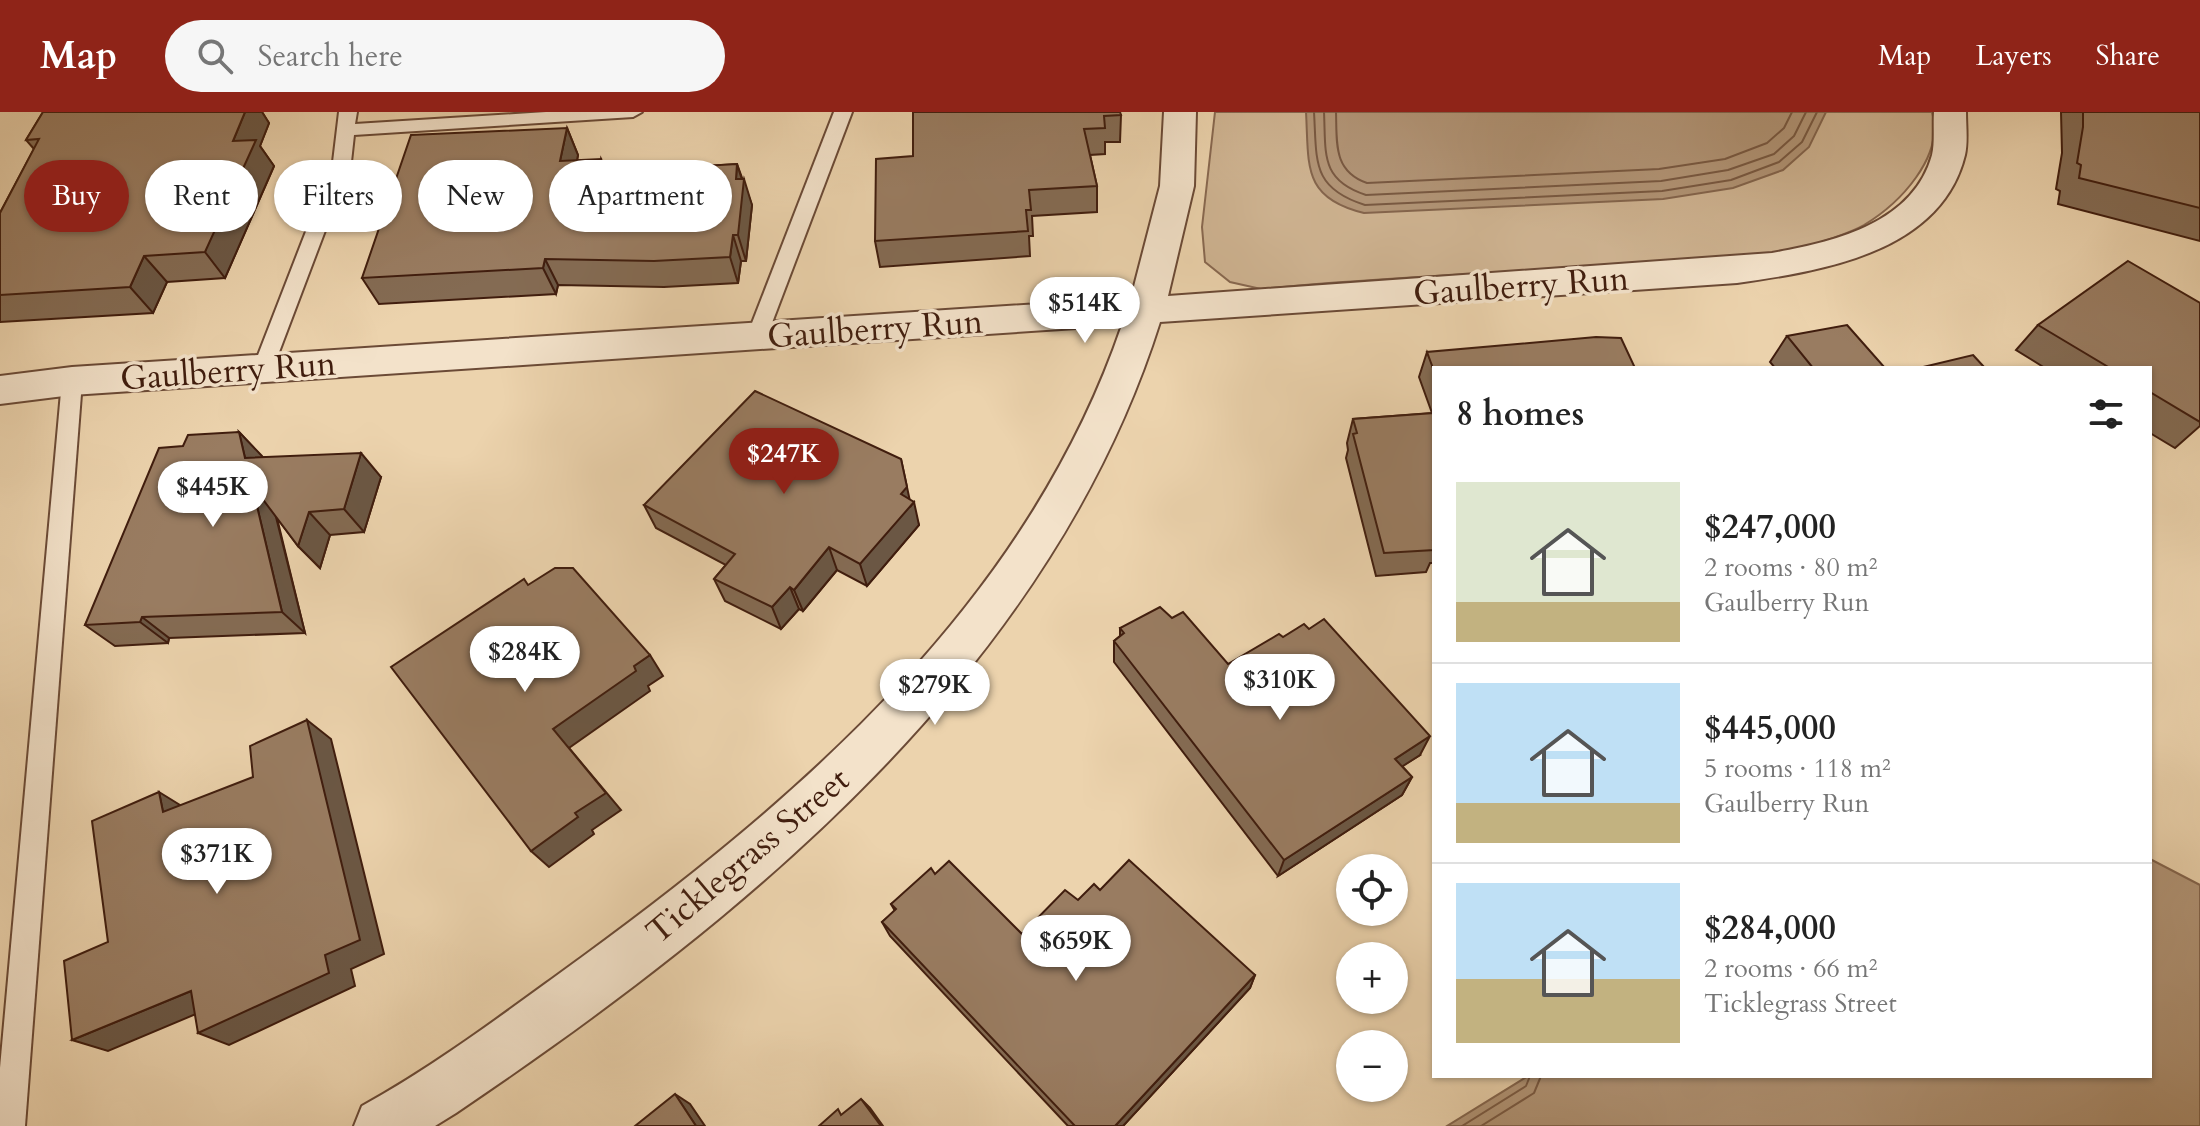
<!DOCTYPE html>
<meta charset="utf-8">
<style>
:root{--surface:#fff;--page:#f6f6f6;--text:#222;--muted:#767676;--line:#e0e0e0;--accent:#8f2418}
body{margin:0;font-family:Cardo,serif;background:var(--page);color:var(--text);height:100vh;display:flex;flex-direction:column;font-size:30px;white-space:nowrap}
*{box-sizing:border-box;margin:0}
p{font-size:26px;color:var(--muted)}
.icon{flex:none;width:44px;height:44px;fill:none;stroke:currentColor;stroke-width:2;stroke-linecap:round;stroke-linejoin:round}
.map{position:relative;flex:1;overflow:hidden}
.side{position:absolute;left:1432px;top:254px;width:720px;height:712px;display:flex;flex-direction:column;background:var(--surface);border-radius:0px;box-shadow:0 2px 6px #0004}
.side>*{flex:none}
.banner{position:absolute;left:24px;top:48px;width:760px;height:72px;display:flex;gap:16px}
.tools{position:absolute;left:1336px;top:742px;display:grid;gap:16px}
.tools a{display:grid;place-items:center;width:72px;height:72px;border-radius:50%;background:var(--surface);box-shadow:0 2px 6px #0004;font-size:40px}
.price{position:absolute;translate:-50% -68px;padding:0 18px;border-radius:28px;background:#fff;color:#222;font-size:26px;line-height:52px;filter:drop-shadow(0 2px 4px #0008)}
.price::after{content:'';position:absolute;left:50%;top:48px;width:24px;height:18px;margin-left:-12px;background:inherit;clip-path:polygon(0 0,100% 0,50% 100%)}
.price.current{background:var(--accent);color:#fff}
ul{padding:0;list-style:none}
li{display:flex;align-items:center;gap:24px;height:200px;padding:0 24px}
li+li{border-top:2px solid var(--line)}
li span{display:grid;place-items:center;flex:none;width:224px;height:160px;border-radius:0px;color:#555}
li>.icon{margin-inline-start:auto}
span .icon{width:96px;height:96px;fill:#fffc;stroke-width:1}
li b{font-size:34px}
h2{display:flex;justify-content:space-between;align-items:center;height:96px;padding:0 24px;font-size:34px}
.tag{padding:0 28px;border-radius:36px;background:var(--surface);box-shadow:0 2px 6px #0004;font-size:28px;line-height:72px}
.tag.current{background:var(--accent);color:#fff}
header{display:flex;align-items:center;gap:48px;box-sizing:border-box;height:112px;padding:0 40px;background:var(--accent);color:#fff}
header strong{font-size:38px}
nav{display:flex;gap:44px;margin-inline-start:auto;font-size:28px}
.search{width:560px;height:72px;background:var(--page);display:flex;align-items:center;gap:20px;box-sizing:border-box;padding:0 28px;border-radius:44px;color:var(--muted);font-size:30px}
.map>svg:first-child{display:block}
.green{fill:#cfb492;stroke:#886850;stroke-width:2}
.water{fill:#b29577;stroke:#84654d;stroke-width:2}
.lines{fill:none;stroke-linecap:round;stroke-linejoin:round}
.shore{stroke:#795942;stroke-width:2}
.lane-casing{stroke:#6b4a36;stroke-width:4}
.street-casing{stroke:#6b4a36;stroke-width:4}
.lane{fill:#f3e2ca;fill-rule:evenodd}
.street{fill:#f3e2ca;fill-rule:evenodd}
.wall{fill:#846b53;stroke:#401d0e;stroke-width:2}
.shaded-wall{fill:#6b5744;stroke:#401d0e;stroke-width:2}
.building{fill:#997c61;stroke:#401d0e;stroke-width:2}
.labels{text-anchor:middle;stroke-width:7;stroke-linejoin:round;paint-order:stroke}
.street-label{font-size:34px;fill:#401d0e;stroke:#f3e2ca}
</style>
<header>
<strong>Map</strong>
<div class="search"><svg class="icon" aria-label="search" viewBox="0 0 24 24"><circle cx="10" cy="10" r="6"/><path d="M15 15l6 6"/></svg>Search here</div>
<nav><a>Map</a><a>Layers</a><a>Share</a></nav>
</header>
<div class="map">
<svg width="2200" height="1014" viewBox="0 0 2200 1014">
<rect width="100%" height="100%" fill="#ecd3ad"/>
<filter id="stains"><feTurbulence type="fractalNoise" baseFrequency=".0025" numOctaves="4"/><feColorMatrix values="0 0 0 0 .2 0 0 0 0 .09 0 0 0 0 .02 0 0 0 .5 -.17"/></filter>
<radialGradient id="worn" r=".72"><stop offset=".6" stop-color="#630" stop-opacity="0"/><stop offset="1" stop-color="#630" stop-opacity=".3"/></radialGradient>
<path class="green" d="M1215 0H1932C1945 45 1899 92 1864 113 1846 123 1821 130 1801 136 1759 149 1684 149 1638 152 1512 161 1386 164 1261 177L1230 170 1205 150 1202 115Z"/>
<g class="water">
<path d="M1306 0H1826L1809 35 1783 58 1733 76 1663 87 1364 101C1302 86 1309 54 1306 0Z"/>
<path d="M2150 747 2200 773V1014H1447L1528 964H2150Z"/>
</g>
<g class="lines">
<g class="shore">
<path d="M1314 0C1317 49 1311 76 1365 93L1662 79 1731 68 1779 50 1802 30 1817 0"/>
<path d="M1324 0C1326 42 1320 68 1366 83L1661 69 1728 58 1774 42 1794 24 1806 0"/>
<path d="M1336 0C1337 31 1333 59 1367 71L1659 57 1725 47 1767 31 1784 16 1792 0"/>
<path d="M1462 1014 1526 974 1530 964"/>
<path d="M1481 1014 1534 981 1541 964"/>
</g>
<g class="lane-casing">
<g id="lane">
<path d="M339 0H357L355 12 546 0H642L633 5 354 23 351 50 273 256 263 264 253 256 333 50Z"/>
<path d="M834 0H852L767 224 757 231 750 229 747 224Z"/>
<path d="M72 261 82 269 25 1014H0V956L62 269Z"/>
</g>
</g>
<g class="street-casing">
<path id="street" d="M1164 0H1196L1194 74 1168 184 1772 141C1833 130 1913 112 1932 43 1935 30 1933 14 1934 0H1966C1966 14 1968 30 1965 43 1941 141 1821 159 1737 171L1160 210C1050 558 748 804 456 1001L435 1014H354L362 994C440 951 510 897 582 845 808 680 1029 486 1122 213L72 283 0 292V264L72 255 1131 186 1160 74Z"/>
</g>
<use href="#lane" class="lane"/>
<use href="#street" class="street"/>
</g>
<g class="wall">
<path d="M43 0H262L269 11 260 34 274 54 225 166 167 170 153 201 0 210V101L34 37 26 28Z"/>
<path d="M913 0 1121 3 1120 30H1105V42L1090 43 1097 74V100L1032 104 1033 124H1029L1030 144 880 155 875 129 913 44Z"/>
<path d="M2061 0H2200V129L2058 92 2060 79 2056 77 2062 41Z"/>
<path d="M567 16 578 43 577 48 607 60 737 52 752 93 746 149H741L738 171 664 175 558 173 556 182 379 192 362 166Z"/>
<path d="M2200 191V314L2175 336 2150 321V256H2045L2016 238 2038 213Z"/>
<path d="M1787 224 1885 256H1775L1770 250Z"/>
<path d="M1427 240 1434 256V451H1430L1426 460 1376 464 1346 346 1348 338 1347 331 1353 307 1432 301 1419 265Z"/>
<path d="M239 320 262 345 381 365 364 420 330 423 320 456 298 434 277 406 305 521 169 526 168 531 115 534 85 513 183 334Z"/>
<path d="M910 388 919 413 867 474 837 458 803 499 799 497 781 517 725 489 714 467 726 453 656 416 644 393Z"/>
<path d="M1172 506 1228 552 1420 643 1402 654 1412 665 1402 683 1278 764 1114 550V529L1120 524V516Z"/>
<path d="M935 762 1022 822 1078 788 1100 778 1255 863 1250 876 1123 1014H1068L890 824 882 810 895 799 891 792Z"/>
</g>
<g class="shaded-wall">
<path d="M245 0H262L269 11 260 34 274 54 225 166 205 140 233 29Z"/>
<path d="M567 16 578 43 572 76 560 49Z"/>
<path d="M601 47 612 73 599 60Z"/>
<path d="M737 52 743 71 744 67 752 93 746 149 738 123 736 67Z"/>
<path d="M733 123 741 149 738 171 730 145Z"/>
<path d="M144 144 167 170 153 201 130 175Z"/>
<path d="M545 147 558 173 556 182 543 156Z"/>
<path d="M239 320 262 344 268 370 245 346Z"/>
<path d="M361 341 381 365 364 420 344 397Z"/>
<path d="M901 347 911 394 914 390 919 413 867 474 860 452 901 382Z"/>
<path d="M252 373 274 397 305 521 282 500Z"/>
<path d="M309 400 330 423 320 456 298 434Z"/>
<path d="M829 435 837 458 803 499 794 478Z"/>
<path d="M790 475 799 497 781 517 772 495Z"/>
<path d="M142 505 169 526 168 531 140 510Z"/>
<path d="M650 543 663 564 648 574 650 579 569 636 621 698 592 718 594 722 549 755 531 739 575 701 553 617 634 554Z"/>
<path d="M307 608 331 627 384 842 351 857 355 874 229 933 198 921 325 843Z"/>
<path d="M1430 624 1420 643 1386 665 1395 647Z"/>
<path d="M1412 665 1402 683 1278 764 1284 748Z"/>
<path d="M159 680 188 698 163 700Z"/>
<path d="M1255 863 1250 876 1123 1014H1115Z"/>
<path d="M191 879 222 891 108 939 72 928Z"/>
<path d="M675 982 690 992 705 1014H696Z"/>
<path d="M861 987 870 996 883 1014H881Z"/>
</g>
<g class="building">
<path d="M43 0H245L233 29 256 28 205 140 144 144 130 175 0 183V101L39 27 26 28Z"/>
<path d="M913 0H1120L1121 3 1104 4 1105 16 1084 17 1097 74 1029 78 1031 98H1026L1028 119 875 129 876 47 913 44Z"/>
<path d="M2083 0H2200V96L2079 66 2081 53 2077 51 2083 15Z"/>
<path d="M567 16 560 49 601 47 599 60 737 52 736 67H744L738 123H733L730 145 654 149 545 147 543 156 362 166 411 23Z"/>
<path d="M2128 149 2200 191V310L2150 280V256H2110L2038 213Z"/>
<path d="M1847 213 1885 256H1813L1787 224Z"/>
<path d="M1596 225 1621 226 1635 256H1434V259L1427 240Z"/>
<path d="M1973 243 1985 256H1919Z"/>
<path d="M755 279 901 347 907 375 901 382 914 390 860 452 829 435 794 478 790 475 772 495 714 467 735 442 644 393Z"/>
<path d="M1434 301V429H1433L1434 438 1384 441 1353 322 1357 321 1353 307Z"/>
<path d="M239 320 245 346 361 341 344 397 309 400 298 434 252 373 282 500 142 505 140 510 85 513 159 336 183 334 188 323Z"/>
<path d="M555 456H573L650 543 634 554 636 559 553 617 606 681 575 701 578 705 531 739 391 555 524 467 528 473Z"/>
<path d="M1160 495 1172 506 1183 500 1228 552 1279 522 1283 525 1304 512 1309 517 1324 507 1430 624 1395 647 1412 665 1284 748 1114 529 1124 521 1120 516Z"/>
<path d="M307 608 360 828 325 843 329 861 198 921 191 879 72 928 64 849 108 830 92 709 159 680 163 700 253 665 250 634Z"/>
<path d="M1129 748 1255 863 1115 1014H1075L882 810 896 797 891 792 931 756 935 762 949 749 1022 822 1065 778 1078 788 1094 772 1100 778Z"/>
<path d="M675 982 696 1014H635Z"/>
<path d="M861 987 881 1014H819L838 997 841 1003Z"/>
</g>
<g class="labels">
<g class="street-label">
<text transform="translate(1521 173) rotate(-4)" y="12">Gaulberry Run</text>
<text transform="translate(875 216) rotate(-4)" y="12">Gaulberry Run</text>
<text transform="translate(228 258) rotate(-4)" y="12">Gaulberry Run</text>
<text transform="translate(747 743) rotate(-40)" y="12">Ticklegrass Street</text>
</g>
</g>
<rect width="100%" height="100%" filter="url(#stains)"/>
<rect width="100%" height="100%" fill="url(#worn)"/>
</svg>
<div class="tools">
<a><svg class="icon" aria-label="locate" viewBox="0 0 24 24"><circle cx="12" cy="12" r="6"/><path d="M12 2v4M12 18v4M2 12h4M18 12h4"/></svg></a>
<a>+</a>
<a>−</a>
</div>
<b class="price" style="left:1085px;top:233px">$514K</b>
<b class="price current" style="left:784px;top:384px">$247K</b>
<b class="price" style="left:213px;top:417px">$445K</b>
<b class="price" style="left:525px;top:582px">$284K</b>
<b class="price" style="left:1280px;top:610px">$310K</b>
<b class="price" style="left:935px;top:615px">$279K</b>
<b class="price" style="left:217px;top:784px">$371K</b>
<b class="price" style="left:1076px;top:871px">$659K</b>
<div class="banner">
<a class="tag current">Buy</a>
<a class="tag">Rent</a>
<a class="tag">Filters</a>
<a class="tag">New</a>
<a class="tag">Apartment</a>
</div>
<section class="side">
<h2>8 homes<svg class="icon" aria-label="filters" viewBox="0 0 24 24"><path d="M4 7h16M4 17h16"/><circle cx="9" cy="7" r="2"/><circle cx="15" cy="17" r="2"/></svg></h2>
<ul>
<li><span style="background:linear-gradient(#dfe7d0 75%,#c2b280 0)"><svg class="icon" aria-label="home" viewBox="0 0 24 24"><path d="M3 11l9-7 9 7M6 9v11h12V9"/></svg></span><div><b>$247,000</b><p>2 rooms · 80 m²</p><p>Gaulberry Run</p></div></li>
<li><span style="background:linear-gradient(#bfe0f5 75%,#c2b280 0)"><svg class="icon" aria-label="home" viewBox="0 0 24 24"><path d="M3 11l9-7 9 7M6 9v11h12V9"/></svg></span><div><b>$445,000</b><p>5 rooms · 118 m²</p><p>Gaulberry Run</p></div></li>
<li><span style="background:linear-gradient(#bfe0f5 60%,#c2b280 0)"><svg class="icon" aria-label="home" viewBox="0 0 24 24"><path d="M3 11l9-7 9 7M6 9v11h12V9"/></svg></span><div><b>$284,000</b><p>2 rooms · 66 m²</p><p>Ticklegrass Street</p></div></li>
</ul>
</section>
</div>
